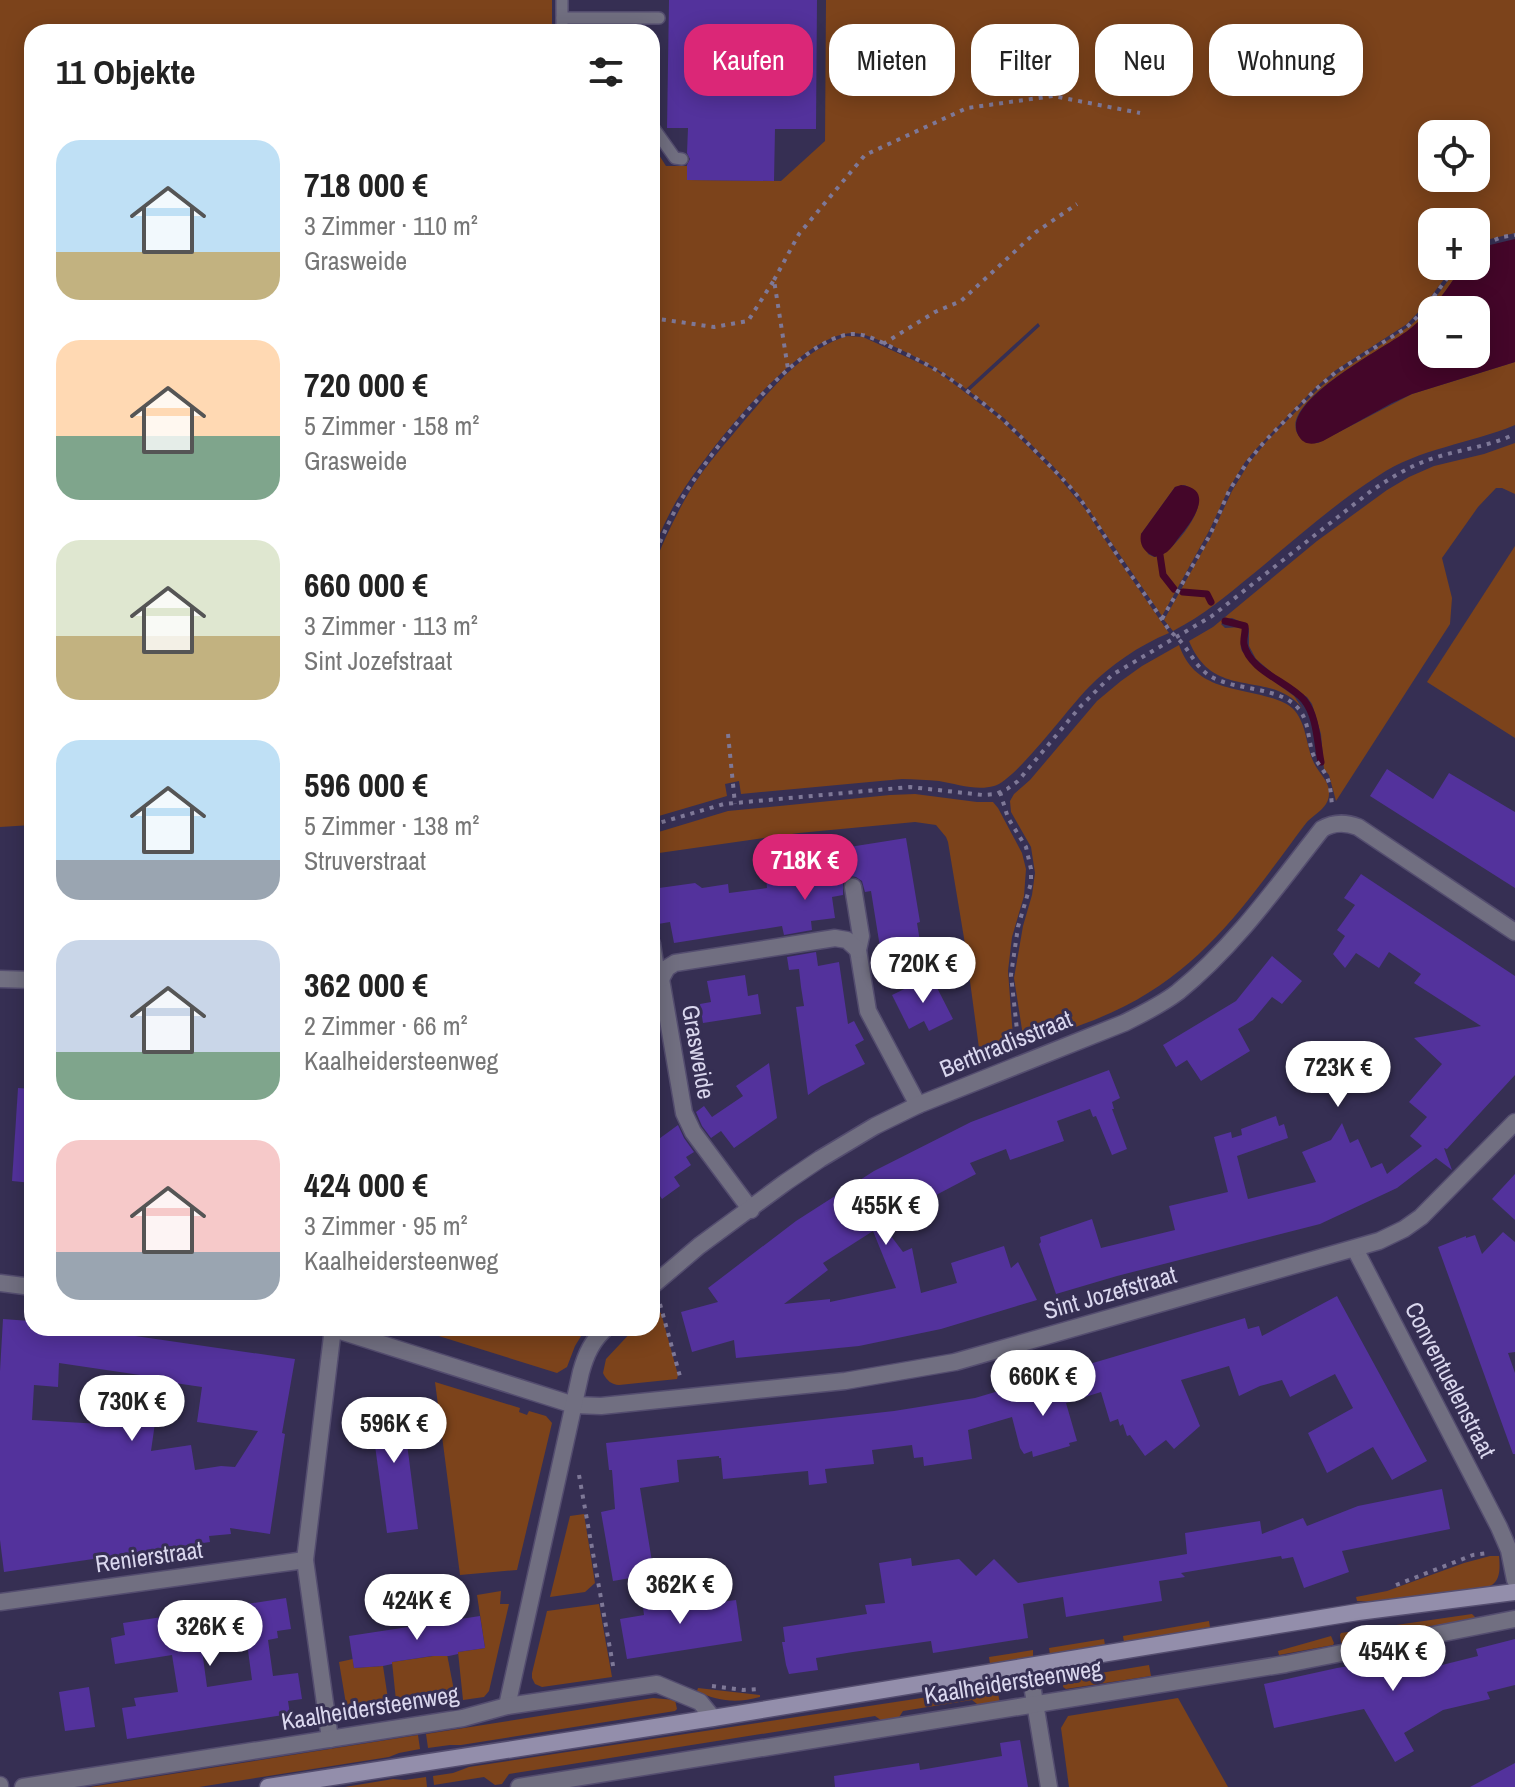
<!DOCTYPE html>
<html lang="de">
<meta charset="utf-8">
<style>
:root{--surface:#fff;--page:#f2f2f2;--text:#222;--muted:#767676;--accent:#db2777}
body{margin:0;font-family:"Archivo Narrow",sans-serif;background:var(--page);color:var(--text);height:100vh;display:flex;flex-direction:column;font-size:30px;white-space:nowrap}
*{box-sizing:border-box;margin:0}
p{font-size:26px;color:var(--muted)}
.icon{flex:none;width:44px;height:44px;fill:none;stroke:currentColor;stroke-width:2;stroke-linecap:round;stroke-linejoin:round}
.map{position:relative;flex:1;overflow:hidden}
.drawer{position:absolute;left:24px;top:24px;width:636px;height:1312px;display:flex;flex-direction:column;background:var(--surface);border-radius:24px;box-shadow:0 4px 20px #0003}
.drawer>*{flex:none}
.banner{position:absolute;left:684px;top:24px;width:710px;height:72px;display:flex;gap:16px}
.controls{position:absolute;left:1418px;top:120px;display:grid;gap:16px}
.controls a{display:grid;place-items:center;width:72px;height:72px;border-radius:16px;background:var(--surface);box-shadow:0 4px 20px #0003;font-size:40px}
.price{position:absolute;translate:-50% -68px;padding:0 18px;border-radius:28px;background:#fff;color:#222;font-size:26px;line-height:52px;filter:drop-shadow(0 2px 4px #0008)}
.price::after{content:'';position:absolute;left:50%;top:48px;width:24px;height:18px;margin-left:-12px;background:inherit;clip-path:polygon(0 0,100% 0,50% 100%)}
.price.on{background:var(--accent);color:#fff}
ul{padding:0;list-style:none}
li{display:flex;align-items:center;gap:24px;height:200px;padding:0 32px}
li span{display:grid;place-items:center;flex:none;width:224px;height:160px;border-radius:24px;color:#555}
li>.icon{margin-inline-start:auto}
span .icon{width:96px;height:96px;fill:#fffc;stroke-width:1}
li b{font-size:34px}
h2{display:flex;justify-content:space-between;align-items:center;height:96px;padding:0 32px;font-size:34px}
.tag{padding:0 28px;border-radius:24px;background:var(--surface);box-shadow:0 4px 20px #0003;font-size:28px;line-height:72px}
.tag.on{background:var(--accent);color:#fff}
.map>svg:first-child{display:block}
.green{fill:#7c431b;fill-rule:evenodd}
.water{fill:#440629;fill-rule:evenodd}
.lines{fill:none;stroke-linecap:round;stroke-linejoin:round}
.stream{stroke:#440629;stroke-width:7}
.building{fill:#53329c;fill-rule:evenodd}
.lane-casing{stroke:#544d6f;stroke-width:14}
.street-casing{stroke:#544d6f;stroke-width:19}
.secondary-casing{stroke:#544d6f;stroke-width:19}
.path{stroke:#7e7897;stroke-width:4;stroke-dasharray:4 6;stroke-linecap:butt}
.lane{stroke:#716f81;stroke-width:11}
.street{stroke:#716f81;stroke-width:16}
.secondary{stroke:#938eab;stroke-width:16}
.labels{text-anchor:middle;stroke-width:6;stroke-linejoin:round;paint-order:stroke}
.street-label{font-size:24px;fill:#dad7ee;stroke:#362f53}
</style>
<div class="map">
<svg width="1515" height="1787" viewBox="0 0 1515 1787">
<rect width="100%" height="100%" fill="#362f53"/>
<g class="green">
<path d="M0 0H552V32H32V825L0 827Z"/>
<path d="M826 0H1515V233L1486 240 1476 245V222H1432V266H1454L1423 307 1407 324 1336 370 1315 388 1256 449 1245 462 1229 488 1209 531 1162 616 1080 497 1053 466 1004 418 969 391 1040 326 1038 323 966 389C938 368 909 352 876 339 868 336 861 333 852 333 798 335 710 448 682 492 670 510 661 531 652 552V144L666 166H688V180L781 181 825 141ZM1432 134H1476V178H1432ZM1184 485C1190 487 1196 490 1198 497 1203 513 1175 547 1162 555L1163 571 1175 587 1172 591 1161 577 1159 556 1154 557 1148 554 1141 534 1175 487Z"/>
<path d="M1459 266H1462C1448 289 1432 311 1411 329 1390 346 1281 399 1297 433 1301 440 1310 444 1318 443L1412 394 1515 362V425C1470 444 1419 448 1378 476 1334 504 1293 541 1253 574 1226 596 1204 615 1173 631L1164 620 1211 536 1232 491 1249 463 1267 441 1319 388 1338 373 1411 325 1424 313Z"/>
<path d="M847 336 863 337 937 371 1000 419 1056 474 1085 509 1111 549 1169 633C1140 645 1110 665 1088 688 1068 708 1016 780 994 786 977 791 956 784 939 781 927 780 914 779 902 779L741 794 739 781 725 784 727 796 652 818 653 567C664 540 676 514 691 489 706 465 726 443 744 421 773 387 803 350 847 336Z"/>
<path d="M1515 443V494L1502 488H1496L1478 507 1442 558 1452 598 1450 624 1336 801 1329 775 1324 769 1321 734 1312 704 1307 697 1283 682 1256 659 1249 646V629L1246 624 1232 618 1226 619 1221 624 1225 628 1242 627C1245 635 1238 642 1242 651L1272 680 1294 696 1303 709C1271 668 1214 703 1189 641L1213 627 1317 541 1387 490 1409 477 1434 466 1484 454Z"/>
<path d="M1515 546V738L1427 682Z"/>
<path d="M1179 645C1195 689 1231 686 1268 697 1278 700 1288 703 1295 711 1307 726 1306 746 1314 763 1319 774 1330 781 1329 794 1329 807 1315 814 1307 822 1302 828 1297 835 1292 842 1243 908 1201 967 1125 1006 1092 1023 1056 1033 1023 1047V1036L1014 978 1023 926 1032 895 1035 873 1031 847 1011 812 1010 801 1014 794 1030 780 1097 701 1121 681 1142 666Z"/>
<path d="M915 794 977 802H993L998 808 1022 853 1026 869 1024 896 1012 937 1008 971 1013 1037 1009 1052 981 1063 965 944 948 842 946 837 936 825 915 822 799 833 652 854V834L728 811 890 795Z"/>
<path d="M654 1309 661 1313 678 1375 677 1379 619 1385C612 1385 606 1380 603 1373L606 1359 635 1328H652V1311Z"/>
<path d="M413 1328H586L575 1346 567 1367 557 1373Z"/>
<path d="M435 1382 520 1408 519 1412 527 1415 529 1411 546 1416 552 1423 517 1570 460 1575Z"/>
<path d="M584 1514 595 1583 585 1592 550 1597 570 1516Z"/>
<path d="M1490 1556H1499C1500 1567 1501 1581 1490 1586L1375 1602 1357 1601 1356 1597 1387 1591 1464 1563Z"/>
<path d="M501 1591 500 1604H509L489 1691 484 1697 463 1700 458 1652 485 1648 477 1595Z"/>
<path d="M599 1604 612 1677 542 1687 535 1684 532 1678V1673L547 1611Z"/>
<path d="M1472 1614 1475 1617 1474 1619 1341 1643 1340 1635 1341 1633Z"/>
<path d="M1209 1621 1210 1627 1124 1642 1123 1636Z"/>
<path d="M1331 1636 1334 1643 1333 1645 1279 1655 1278 1651Z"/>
<path d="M1104 1639 1105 1645 1050 1655 1049 1648Z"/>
<path d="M1033 1650V1658L990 1664 989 1657Z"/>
<path d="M447 1654 456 1701 397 1710 392 1662Z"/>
<path d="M353 1659 354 1668 383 1666 390 1712C374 1714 354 1721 346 1704L339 1662Z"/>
<path d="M1149 1665 1151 1676 1066 1689 1063 1687 1064 1679Z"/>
<path d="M994 1687 997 1689 1000 1703 982 1708 972 1700 903 1711 896 1722 885 1723 875 1716 509 1774 502 1784 495 1785 484 1777 434 1785 433 1776 453 1773 469 1767Z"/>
<path d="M698 1688 760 1695V1697C738 1703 718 1702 697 1691Z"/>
<path d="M653 1698 675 1700 677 1709 675 1711 461 1745H450L428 1748 426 1734Z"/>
<path d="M1178 1698 1228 1787H1069L1061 1728 1068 1716Z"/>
<path d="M418 1735 420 1749 399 1753 389 1757 199 1787H90Z"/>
<path d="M426 1777 427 1787H345L393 1779 405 1780Z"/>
</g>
<g class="water">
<path d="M1515 239V362L1412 394 1392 403 1323 441C1315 444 1306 446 1300 438 1273 403 1390 346 1411 328 1432 311 1448 289 1462 266H1476V253L1490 245ZM1432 310H1476V354H1432Z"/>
<path d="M1181 485C1216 489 1192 522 1180 536 1176 541 1172 548 1167 552 1162 555 1160 555 1155 557 1144 552 1139 545 1141 534L1175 487Z"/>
</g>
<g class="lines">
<g class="stream">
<path d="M1160 555 1163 575 1174 589"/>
<path d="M1183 592 1207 594 1211 602"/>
<path d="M1225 621 1245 626C1246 632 1243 638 1244 644 1249 671 1289 682 1304 700 1317 716 1317 742 1321 762"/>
</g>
</g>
<g class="building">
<path d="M669 0H817L816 129H775L774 181 687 180V165L690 159 687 153 688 128H667Z"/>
<path d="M1387 769 1433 799 1449 773 1515 812V888L1370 796Z"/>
<path d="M906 838 920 922 917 923 923 960 883 966 871 891 865 892 862 881 856 877 850 876 843 882V895L832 897 835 918 811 921 812 930 784 935 782 926 674 943 670 922 658 924 652 889 695 883 702 888 728 884 729 893 767 888 766 878 791 874 792 883 829 878V875L841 874 837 849Z"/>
<path d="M1361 874 1515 976V1075L1447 1149 1444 1148 1452 1170 1436 1158 1397 1188 1320 1224 1117 1276 1056 1294 1039 1244 1041 1242 1040 1237 1092 1219 1101 1248 1175 1230 1169 1206 1228 1192 1214 1137 1231 1132 1232 1138 1242 1135 1241 1129 1276 1116 1279 1126 1284 1124 1288 1138 1237 1156 1248 1199 1316 1182 1302 1152 1331 1140 1342 1123 1350 1143 1358 1139 1371 1168 1382 1163 1387 1174 1422 1146 1410 1136 1427 1117 1409 1102 1442 1064 1414 1038 1481 1026 1414 983 1421 974 1389 952 1379 968 1356 953 1345 968 1333 954 1345 936 1337 930 1355 905 1344 898Z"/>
<path d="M816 952 818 966 839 962 848 1024 854 1021 864 1040 855 1045 865 1064 821 1086 808 1095 796 1007 804 1006 801 987 799 969 789 970 787 957Z"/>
<path d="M1272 956 1302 981 1282 1004 1272 997 1253 1020 1238 1029 1250 1051 1201 1081 1187 1060 1176 1067 1163 1045 1236 1001Z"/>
<path d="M745 975 748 996 758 994 761 1014 703 1023 700 1004 711 1002 707 981Z"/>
<path d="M931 976 953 1019 929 1031 924 1021 909 1029 892 995Z"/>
<path d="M769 1063 777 1118 734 1148 721 1131 711 1138 702 1126 696 1112 704 1106 712 1117 743 1096 736 1086Z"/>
<path d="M1109 1070 1120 1098 1112 1102 1114 1109H1112L1127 1149 1112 1155 1096 1116 1093 1117 1090 1109 1057 1121 1064 1141 1010 1160 1006 1149 970 1163 976 1174 921 1203 920 1200 882 1224 903 1252 912 1248 921 1293 957 1283 951 1263 1004 1246 1011 1268 1018 1262 1037 1300 941 1329 859 1346 736 1358 734 1340 692 1352 681 1312 718 1302 708 1288 796 1221 874 1171 971 1122ZM873 1231 896 1288 830 1302V1299L784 1304 828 1270 823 1263Z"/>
<path d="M18 1088 32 1089V1183L12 1181Z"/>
<path d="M678 1125 684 1138 694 1152 686 1157 691 1165 674 1177 680 1186 662 1199 652 1184V1144Z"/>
<path d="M1515 1174V1220L1492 1199Z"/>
<path d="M1503 1232 1515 1242V1352L1508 1353 1515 1373V1454H1513L1438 1247 1466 1236V1238L1475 1235 1482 1254Z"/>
<path d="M1337 1296 1427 1461 1392 1480 1373 1447 1327 1473 1308 1433 1353 1408 1335 1374 1290 1397 1282 1380 1260 1386 1239 1396 1229 1366 1181 1380 1200 1426 1174 1449 1166 1440 1145 1456 1130 1435 1127 1436 1123 1424 1120 1426 1118 1419 1110 1422 1101 1392 1066 1403 1077 1441 1069 1443 1070 1446 1033 1457 1032 1451 1024 1454 1020 1448 1012 1417 968 1430 972 1459 924 1466 923 1457 914 1458 912 1445 872 1450 874 1464 825 1469 827 1483 809 1485 808 1471 723 1479 721 1458H719V1456L677 1460 679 1482 640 1488 654 1574 613 1581 601 1512 615 1509 612 1470H609L606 1443 894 1411 975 1398 1245 1318 1248 1329 1259 1326 1262 1336Z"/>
<path d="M3 1319 30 1321 29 1328H80L295 1359 282 1433 285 1434 270 1534 230 1528 231 1534 209 1536 210 1542 4 1572 0 1540V1371ZM59 1363 140 1375 134 1413 103 1408 101 1424 32 1420 34 1385 58 1387ZM161 1381 202 1387 197 1422 258 1431 235 1467 221 1466 195 1470 191 1445 151 1451Z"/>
<path d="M401 1397 418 1529 387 1533 369 1402Z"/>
<path d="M1442 1489 1450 1529 1342 1551 1349 1572 1304 1588 1293 1557 1282 1559 1281 1556 1181 1573 1185 1577 1159 1581 1162 1601 1066 1617 1063 1597 1023 1604 1028 1638 933 1653 931 1641 853 1652 816 1658 818 1670 789 1674 786 1665 782 1642H785L783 1627 867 1614 865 1605 885 1603 879 1563 911 1558 912 1566 959 1559 976 1576 994 1559 1018 1583 1187 1554 1185 1533 1260 1521 1262 1534 1303 1518 1307 1526 1358 1506Z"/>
<path d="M696 1592 698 1605 736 1600 742 1641 627 1659 620 1619 644 1615 642 1600Z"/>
<path d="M286 1598 291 1629 277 1631 278 1638 268 1640 273 1676 298 1673 302 1699 288 1701 290 1714 127 1739 122 1708 136 1706 134 1698 178 1692 172 1655 115 1664 111 1638 125 1635 123 1623ZM247 1643 252 1680 207 1687 202 1650Z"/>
<path d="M480 1616 485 1648 458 1652V1654L449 1656H432L392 1662V1664L383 1666 354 1668 349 1636Z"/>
<path d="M1515 1639V1685L1487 1692 1490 1699 1443 1710 1404 1733 1414 1751 1395 1762 1364 1709 1274 1728 1264 1684 1337 1668 1387 1660 1390 1678 1478 1656 1476 1649Z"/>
<path d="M89 1687 95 1727 65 1731 59 1692Z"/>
<path d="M1020 1740 1028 1787H835L834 1776 919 1763 920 1770 1002 1756 1000 1743Z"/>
<path d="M1515 1763V1787H1470Z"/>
</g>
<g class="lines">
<g class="lane-casing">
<g id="lane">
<path d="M562 0V32"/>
<path d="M562 18H659"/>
<path d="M652 113 653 127 675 158 682 159"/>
</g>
</g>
<g class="street-casing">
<g id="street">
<path d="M853 887 861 936 858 950 868 1011 918 1105"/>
<path d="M652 944 655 963 661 979 684 1113 693 1132 751 1210"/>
<path d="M0 979 32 980"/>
<path d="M661 979 667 968 675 963 835 938 847 940 858 950"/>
<path d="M1355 1249 1499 1527 1509 1550 1515 1580"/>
<path d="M0 1283 32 1287"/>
<path d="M652 1286 699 1246 786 1182 820 1159 875 1126 918 1105 1124 1023C1142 1014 1161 1005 1178 992 1235 946 1277 886 1322 829 1334 822 1345 822 1358 827L1515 932"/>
<path d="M331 1328 574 1405 601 1406 845 1381 955 1362 1379 1241 1404 1229 1421 1217 1515 1122"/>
<path d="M0 1602 305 1560"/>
<path d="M1029 1667 1049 1787"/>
<path d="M507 1706 581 1372C586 1354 592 1341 606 1328"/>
<path d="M330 1739 305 1560 333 1328"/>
<path d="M0 1785V1787"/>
<path d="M23 1787 463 1718 507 1706 657 1684 700 1702 713 1718"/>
<path d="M519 1787 1286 1664 1514 1619"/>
</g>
</g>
<g class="secondary-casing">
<path id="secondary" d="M268 1787 713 1718 1358 1612 1515 1592"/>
</g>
<g class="path">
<path d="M1476 247 1502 237 1515 235"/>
<path d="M774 280 799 234 865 155 967 108 1053 96 1140 113"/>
<path d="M652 318 714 327 748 321 774 280 788 369"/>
<path d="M883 344 935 312 961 301 1036 232 1077 204"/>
<path d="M652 561C661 540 669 520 681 500 708 455 796 338 852 334 867 333 884 344 898 350 956 376 1003 417 1047 463 1061 477 1076 492 1087 509 1095 520 1102 533 1110 544 1129 573 1150 601 1169 630 1173 634 1178 638 1182 643 1192 655 1196 667 1210 676 1236 692 1283 685 1301 712 1309 724 1308 740 1313 754 1317 764 1326 772 1328 780 1331 788 1331 797 1332 805"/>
<path d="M1162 619 1210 535 1229 491 1246 464 1265 441 1316 389 1336 372 1406 328 1424 310 1456 266"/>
<path d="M728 734 735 804"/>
<path d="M1000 792 1008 818 1026 847 1031 869V883L1018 927 1011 975 1017 1030V1046"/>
<path d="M652 825 724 804 910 787 983 795 996 794 1007 789 1018 781 1080 707 1112 675 1212 616 1371 491C1392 477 1413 464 1437 457 1463 449 1490 446 1515 434"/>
<path d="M660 1304 681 1380"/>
<path d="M579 1475 614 1671"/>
<path d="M1396 1585 1473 1555 1489 1553"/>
<path d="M712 1686 743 1690 759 1689"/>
</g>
<use href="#lane" class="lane"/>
<use href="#street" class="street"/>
<use href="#secondary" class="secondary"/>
</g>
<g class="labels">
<g class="street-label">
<text transform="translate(1006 1044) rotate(-22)" y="8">Berthradisstraat</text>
<text transform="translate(698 1052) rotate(80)" y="8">Grasweide</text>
<text transform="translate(1110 1293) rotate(-16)" y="8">Sint Jozefstraat</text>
<text transform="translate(1450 1380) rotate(63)" y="8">Conventuelenstraat</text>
<text transform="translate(149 1557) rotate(-8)" y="8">Renierstraat</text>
<text transform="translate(1013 1682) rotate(-9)" y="8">Kaalheidersteenweg</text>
<text transform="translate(370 1708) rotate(-9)" y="8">Kaalheidersteenweg</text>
</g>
</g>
</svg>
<div class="controls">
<a><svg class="icon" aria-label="locate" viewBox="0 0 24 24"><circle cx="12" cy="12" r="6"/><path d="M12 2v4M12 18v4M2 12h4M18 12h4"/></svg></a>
<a>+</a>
<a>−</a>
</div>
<b class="price on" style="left:805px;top:902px">718K €</b>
<b class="price" style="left:923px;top:1005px">720K €</b>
<b class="price" style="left:1338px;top:1109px">723K €</b>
<b class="price" style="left:886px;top:1247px">455K €</b>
<b class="price" style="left:1043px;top:1418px">660K €</b>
<b class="price" style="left:132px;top:1443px">730K €</b>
<b class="price" style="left:394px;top:1465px">596K €</b>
<b class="price" style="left:680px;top:1626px">362K €</b>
<b class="price" style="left:417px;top:1642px">424K €</b>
<b class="price" style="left:210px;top:1668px">326K €</b>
<b class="price" style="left:1393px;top:1693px">454K €</b>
<div class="banner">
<a class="tag on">Kaufen</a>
<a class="tag">Mieten</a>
<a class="tag">Filter</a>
<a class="tag">Neu</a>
<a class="tag">Wohnung</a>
</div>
<section class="drawer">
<h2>11 Objekte<svg class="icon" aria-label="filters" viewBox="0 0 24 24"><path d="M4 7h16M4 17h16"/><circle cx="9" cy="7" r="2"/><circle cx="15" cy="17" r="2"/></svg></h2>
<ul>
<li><span style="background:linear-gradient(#bfe0f5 70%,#c2b280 0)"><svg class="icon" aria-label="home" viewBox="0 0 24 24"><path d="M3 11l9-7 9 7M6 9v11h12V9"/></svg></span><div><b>718 000 €</b><p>3 Zimmer · 110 m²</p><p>Grasweide</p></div></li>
<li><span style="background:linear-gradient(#ffd9b3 60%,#7fa58c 0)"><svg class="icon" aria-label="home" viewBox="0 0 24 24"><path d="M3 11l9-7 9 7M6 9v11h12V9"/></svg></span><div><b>720 000 €</b><p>5 Zimmer · 158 m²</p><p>Grasweide</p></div></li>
<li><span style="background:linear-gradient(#dfe7d0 60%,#c2b280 0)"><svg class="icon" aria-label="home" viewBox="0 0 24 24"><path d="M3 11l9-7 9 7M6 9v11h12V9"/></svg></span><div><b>660 000 €</b><p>3 Zimmer · 113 m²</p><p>Sint Jozefstraat</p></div></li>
<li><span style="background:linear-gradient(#bfe0f5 75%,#9aa5b1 0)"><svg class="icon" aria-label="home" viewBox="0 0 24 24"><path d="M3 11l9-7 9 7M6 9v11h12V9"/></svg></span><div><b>596 000 €</b><p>5 Zimmer · 138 m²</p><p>Struverstraat</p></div></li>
<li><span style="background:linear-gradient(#c9d6e8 70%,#7fa58c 0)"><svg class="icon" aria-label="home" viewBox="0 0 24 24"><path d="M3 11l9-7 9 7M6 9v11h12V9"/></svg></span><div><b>362 000 €</b><p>2 Zimmer · 66 m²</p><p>Kaalheidersteenweg</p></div></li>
<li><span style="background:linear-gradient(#f6c9c9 70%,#9aa5b1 0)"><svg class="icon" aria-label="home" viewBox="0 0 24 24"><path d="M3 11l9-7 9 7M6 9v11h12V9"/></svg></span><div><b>424 000 €</b><p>3 Zimmer · 95 m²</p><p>Kaalheidersteenweg</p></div></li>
</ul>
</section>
</div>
